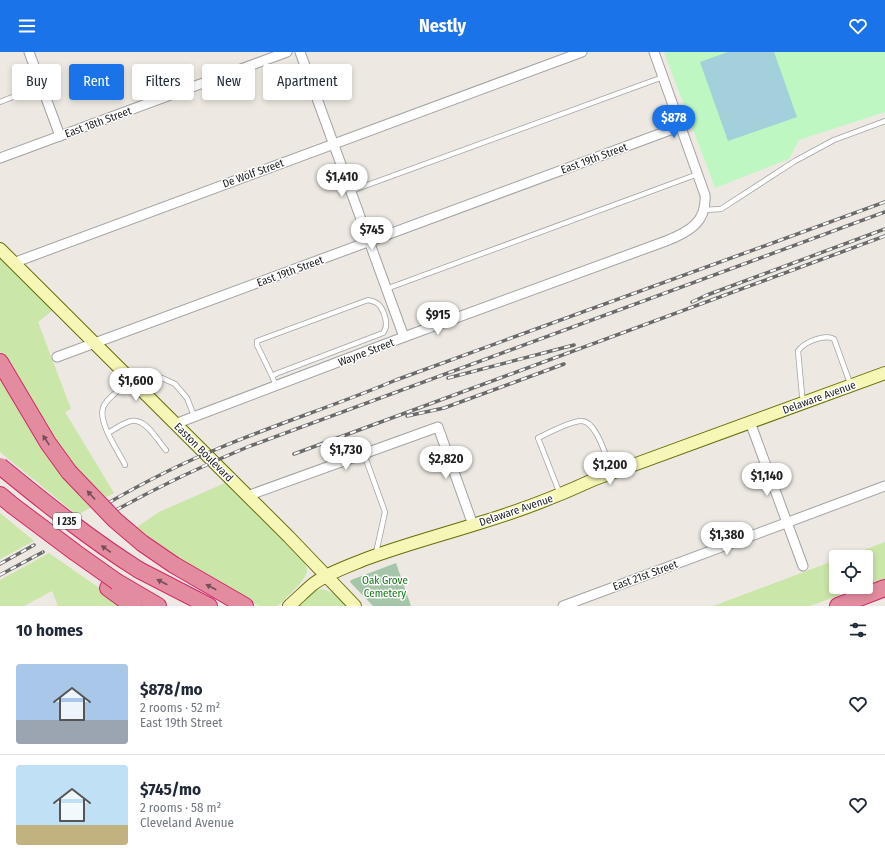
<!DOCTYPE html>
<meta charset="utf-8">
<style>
:root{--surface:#fff;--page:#f6f6f7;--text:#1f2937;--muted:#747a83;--line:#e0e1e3;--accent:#1a73e8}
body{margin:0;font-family:"Fira Sans Condensed",sans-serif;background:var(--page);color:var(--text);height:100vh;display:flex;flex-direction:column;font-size:15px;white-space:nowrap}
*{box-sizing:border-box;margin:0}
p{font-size:13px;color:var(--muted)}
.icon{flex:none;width:22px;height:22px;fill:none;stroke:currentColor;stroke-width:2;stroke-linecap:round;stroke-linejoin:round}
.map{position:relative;height:554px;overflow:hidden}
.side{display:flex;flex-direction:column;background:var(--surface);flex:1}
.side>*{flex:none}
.banner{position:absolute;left:12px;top:12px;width:400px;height:36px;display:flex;gap:8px}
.tools{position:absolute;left:829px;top:498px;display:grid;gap:8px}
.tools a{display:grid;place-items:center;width:44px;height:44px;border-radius:4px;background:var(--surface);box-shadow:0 2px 6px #0003;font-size:20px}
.price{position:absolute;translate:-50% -34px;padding:0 9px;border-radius:14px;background:#fff;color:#222;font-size:13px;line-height:26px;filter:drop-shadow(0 1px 2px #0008)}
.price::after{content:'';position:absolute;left:50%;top:24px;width:12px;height:9px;margin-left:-6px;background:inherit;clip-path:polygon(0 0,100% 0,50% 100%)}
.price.current{background:var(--accent);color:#fff}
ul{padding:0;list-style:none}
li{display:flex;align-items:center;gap:12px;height:100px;padding:0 16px}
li+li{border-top:1px solid var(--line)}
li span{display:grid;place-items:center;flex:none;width:112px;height:80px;border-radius:4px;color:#555}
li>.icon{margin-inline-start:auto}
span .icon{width:48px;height:48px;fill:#fffc;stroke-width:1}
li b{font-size:17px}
h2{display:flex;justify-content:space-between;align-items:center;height:48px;padding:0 16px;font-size:17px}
.tag{padding:0 14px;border-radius:4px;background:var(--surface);box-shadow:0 2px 6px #0003;font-size:14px;line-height:36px}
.tag.current{background:var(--accent);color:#fff}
header{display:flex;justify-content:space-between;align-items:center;height:52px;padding:0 16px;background:var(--accent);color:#fff;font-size:18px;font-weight:700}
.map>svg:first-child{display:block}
.grass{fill:#cae6a9}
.cemetery{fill:#a4c5a8}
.park{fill:#bff7c2}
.water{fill:#a3d0da}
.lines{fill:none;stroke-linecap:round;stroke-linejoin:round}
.service-casing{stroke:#a3a3a3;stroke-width:6}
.minor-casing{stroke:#a3a3a3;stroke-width:11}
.secondary-casing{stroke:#676e08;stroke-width:14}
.motorway-casing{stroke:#d12969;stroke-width:18}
.service{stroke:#fff;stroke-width:4.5}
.minor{stroke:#fff;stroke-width:9}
.secondary{stroke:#f6f7b6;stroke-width:12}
.motorway{stroke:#e38b9f;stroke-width:16}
.rail-casing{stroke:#6a6a6a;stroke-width:3.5}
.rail{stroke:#fff;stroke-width:2;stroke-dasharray:6;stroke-linecap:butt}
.motorway-bridge-casing{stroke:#d12969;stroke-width:18;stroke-linecap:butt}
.motorway-bridge{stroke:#e38b9f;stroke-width:16}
.oneway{fill:#764e57}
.labels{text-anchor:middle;stroke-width:3;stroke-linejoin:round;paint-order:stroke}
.shield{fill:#fff;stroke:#606060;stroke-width:1}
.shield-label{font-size:10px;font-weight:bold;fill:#1c1c1c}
.street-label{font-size:11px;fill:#1c1c1c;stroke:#fff}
.park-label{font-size:11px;fill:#0f7613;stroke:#fff}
</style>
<header><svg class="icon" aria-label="menu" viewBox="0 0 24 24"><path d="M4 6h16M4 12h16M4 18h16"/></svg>Nestly<svg class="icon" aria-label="heart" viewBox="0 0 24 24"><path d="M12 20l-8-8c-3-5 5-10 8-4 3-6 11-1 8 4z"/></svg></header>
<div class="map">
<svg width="885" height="554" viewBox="0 0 885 554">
<rect width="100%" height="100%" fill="#ede9e2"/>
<g class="grass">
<path d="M0 205 53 258 38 270 71 357 65 360 114 441 101 448 73 417 38 365 0 300Z"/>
<path d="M0 318 94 454 77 463 0 400Z"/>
<path d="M225 431 304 510C305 513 307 515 307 519 306 529 285 546 278 554H259L224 537 134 477 159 460Z"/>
<path d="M0 461 34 489 0 507Z"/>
<path d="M885 490V527L866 534V505H845Z"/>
<path d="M49 501 125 554H58L52 539 24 554H0V528Z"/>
<path d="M836 508V535H862L810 554H713Z"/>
<path d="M322 537C332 539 340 547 347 554H295L310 540Z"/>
</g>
<path class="cemetery" d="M396 511 411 554H373L350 530 351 528Z"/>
<path class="park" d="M664 0H885V60L799 88 789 107 715 136Z"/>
<path class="water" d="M728 0H774L797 65 728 89 700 10Z"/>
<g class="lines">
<g class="service-casing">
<g id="service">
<path d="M0 50 41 34"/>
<path d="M351 139 663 25"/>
<path d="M704 158 721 157 795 109 834 88 885 69"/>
<path d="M386 237 698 122"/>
<path d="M272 324 257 293V289L368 248C372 249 378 250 380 254 385 261 389 274 383 281L278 321 272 324 276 334"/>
<path d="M137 332 152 324 162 326 175 332 187 346 194 364"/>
<path d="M804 350 802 343 798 299C804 290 824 282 834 287L851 334"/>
<path d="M108 381C115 377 123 371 131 369 146 366 157 388 166 398"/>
<path d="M364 402 385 460 376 501"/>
<path d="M125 413C119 400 98 371 103 356 105 347 124 335 131 328"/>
<path d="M560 442 538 386C548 381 571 369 581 369 597 368 607 409 612 420"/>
</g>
</g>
<g class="minor-casing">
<g id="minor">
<path d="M29 0 60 84"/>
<path d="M300 0 404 285"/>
<path d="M0 106 287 0"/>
<path d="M13 211 582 0"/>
<path d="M57 305 681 74"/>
<path d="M750 370 803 514"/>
<path d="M175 372 404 285 666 189C689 180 707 170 705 143L654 0"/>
<path d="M247 444 438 375 473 473"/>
<path d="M563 554 885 434"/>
</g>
</g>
<g class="secondary-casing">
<g id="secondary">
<path d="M0 197 289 485 355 554"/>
<path d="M289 554C297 547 304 540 312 533 326 522 346 515 363 508 400 494 438 484 476 472 517 460 556 445 595 427L885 321"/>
</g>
</g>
<g class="motorway-casing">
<g id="motorway">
<path d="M0 310 48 391 69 420"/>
<path d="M0 443 12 453"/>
<path d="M174 513 245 554"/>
<path d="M139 518 209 554"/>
<path d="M117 530 158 554"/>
<path d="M108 536 133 554"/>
<path d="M838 554 885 536"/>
</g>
</g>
<use href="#service" class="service"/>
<use href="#minor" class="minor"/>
<use href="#secondary" class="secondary"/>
<use href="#motorway" class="motorway"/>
<g class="rail-casing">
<g id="rail">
<path d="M692 250 707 243 885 177"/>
<path d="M448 326 574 293"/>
<path d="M407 364 444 356 564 312"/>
<path d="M294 402 885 184"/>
<path d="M108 451C143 431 180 412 217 397 276 372 337 353 396 328L885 150"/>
<path d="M116 458C160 434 204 413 250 394L885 160"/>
<path d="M0 512 34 493"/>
<path d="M0 523 43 500"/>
</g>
</g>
<use href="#rail" class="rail"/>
<g class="motorway-bridge-casing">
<g id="motorway-bridge">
<path d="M0 414C45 451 90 487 139 518"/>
<path d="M69 420 115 468 142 491 174 513"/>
<path d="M12 453 76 501 117 530"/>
</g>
</g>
<use href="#motorway-bridge" class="motorway-bridge"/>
</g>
<defs><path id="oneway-solid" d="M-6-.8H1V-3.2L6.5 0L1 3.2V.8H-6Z"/></defs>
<g class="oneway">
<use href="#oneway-solid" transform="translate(46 388) rotate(-123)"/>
<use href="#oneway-solid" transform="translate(91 443) rotate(-133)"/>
<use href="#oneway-solid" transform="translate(106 497) rotate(-145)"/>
<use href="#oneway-solid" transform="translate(162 530) rotate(-153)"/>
<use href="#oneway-solid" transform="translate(211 535) rotate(-152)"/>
</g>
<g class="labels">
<rect class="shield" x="53" y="461" width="28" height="16" rx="3"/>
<g class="shield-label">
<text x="67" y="473">I 235</text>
</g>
<g class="street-label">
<text transform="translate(98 70) rotate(-20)" y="4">East 18th Street</text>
<text transform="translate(594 106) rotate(-20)" y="4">East 19th Street</text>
<text transform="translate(253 121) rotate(-20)" y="4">De Wolf Street</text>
<text transform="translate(290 219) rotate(-20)" y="4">East 19th Street</text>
<text transform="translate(366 300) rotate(-21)" y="4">Wayne Street</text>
<text transform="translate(819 345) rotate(-20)" y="4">Delaware Avenue</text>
<text transform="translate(204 400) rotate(45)" y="4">Easton Boulevard</text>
<text transform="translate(516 458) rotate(-19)" y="4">Delaware Avenue</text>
<text transform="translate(645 523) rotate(-20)" y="4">East 21st Street</text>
</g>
<g class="park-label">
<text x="385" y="532">Oak Grove<tspan x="385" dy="13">Cemetery</tspan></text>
</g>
</g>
</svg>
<div class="tools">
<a><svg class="icon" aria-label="locate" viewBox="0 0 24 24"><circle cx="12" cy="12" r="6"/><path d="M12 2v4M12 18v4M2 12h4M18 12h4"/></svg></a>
</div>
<b class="price current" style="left:674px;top:87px">$878</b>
<b class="price" style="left:342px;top:146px">$1,410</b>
<b class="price" style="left:372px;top:199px">$745</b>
<b class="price" style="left:438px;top:284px">$915</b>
<b class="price" style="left:136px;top:350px">$1,600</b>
<b class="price" style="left:346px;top:419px">$1,730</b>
<b class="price" style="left:446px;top:428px">$2,820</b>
<b class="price" style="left:610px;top:434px">$1,200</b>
<b class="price" style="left:767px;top:445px">$1,140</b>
<b class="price" style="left:727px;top:504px">$1,380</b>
<div class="banner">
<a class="tag">Buy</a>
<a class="tag current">Rent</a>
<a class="tag">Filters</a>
<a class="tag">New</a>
<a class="tag">Apartment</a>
</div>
</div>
<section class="side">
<h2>10 homes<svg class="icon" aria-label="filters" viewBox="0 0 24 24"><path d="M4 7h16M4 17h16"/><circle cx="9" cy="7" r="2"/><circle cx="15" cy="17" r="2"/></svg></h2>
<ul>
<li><span style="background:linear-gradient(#a9c7e8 70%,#9aa5b1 0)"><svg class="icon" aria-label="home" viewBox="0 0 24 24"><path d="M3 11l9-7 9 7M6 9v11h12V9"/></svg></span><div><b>$878/mo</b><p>2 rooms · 52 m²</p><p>East 19th Street</p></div><svg class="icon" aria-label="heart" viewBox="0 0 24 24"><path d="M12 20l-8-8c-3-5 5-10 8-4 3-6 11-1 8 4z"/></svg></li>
<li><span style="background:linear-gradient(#bfe0f5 75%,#c2b280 0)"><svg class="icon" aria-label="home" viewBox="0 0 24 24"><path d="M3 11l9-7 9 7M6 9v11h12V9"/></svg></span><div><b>$745/mo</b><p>2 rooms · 58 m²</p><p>Cleveland Avenue</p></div><svg class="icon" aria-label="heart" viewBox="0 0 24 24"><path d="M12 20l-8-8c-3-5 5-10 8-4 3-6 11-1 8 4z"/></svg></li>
</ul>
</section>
